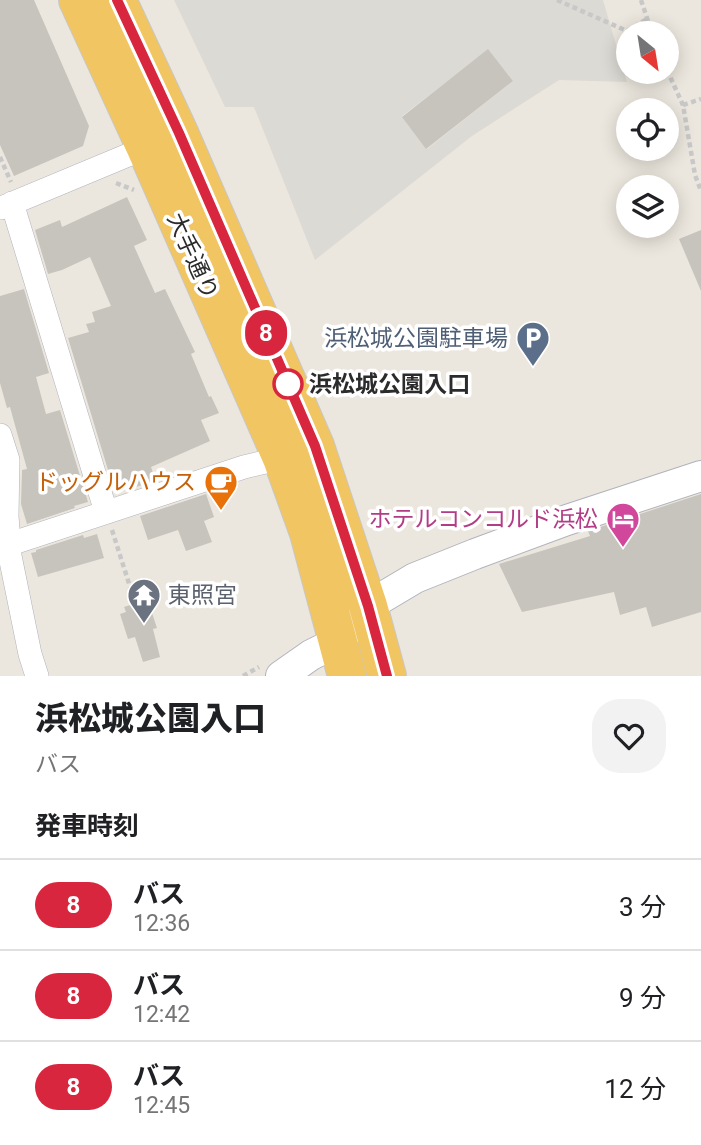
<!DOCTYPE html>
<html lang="ja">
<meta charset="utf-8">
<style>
body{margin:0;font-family:Roboto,"Noto Sans JP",sans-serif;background:#f2f2f2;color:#202124;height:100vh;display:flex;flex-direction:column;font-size:26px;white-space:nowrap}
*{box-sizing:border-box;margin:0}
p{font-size:23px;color:#757577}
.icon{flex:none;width:38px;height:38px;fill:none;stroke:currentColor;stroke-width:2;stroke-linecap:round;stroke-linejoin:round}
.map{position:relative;height:676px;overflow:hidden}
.drawer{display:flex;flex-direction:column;background:#fff;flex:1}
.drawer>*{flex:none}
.badge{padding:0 14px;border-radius:23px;font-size:24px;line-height:46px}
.needle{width:46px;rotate:150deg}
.buttons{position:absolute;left:616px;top:21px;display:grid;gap:14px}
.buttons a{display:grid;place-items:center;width:63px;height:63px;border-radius:50%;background:#fff;box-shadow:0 4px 18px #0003;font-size:35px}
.map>.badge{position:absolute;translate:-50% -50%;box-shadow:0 0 0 4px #fff}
h2{padding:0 35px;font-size:26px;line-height:63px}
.round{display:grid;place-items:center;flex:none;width:74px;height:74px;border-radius:28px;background:#f2f2f2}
.headline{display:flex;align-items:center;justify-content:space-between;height:119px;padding:0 35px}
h1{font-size:33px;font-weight:800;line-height:52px}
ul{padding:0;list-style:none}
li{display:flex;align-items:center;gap:21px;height:91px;padding:0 35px;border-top:2px solid #e0e0e0}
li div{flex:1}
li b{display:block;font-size:26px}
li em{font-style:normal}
li .badge{min-width:77px;font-weight:700;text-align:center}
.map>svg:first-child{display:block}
.plaza{fill:#dcdad4;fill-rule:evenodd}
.building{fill:#c7c4bd}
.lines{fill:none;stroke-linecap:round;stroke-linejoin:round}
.minor-casing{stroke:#b1b2bd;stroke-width:24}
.tertiary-casing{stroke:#b1b2bd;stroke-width:32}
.trunk-casing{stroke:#c8c8c8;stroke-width:40}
.path{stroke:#c8c8c8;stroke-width:4.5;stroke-dasharray:5 3.5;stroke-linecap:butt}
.minor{stroke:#fff;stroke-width:23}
.tertiary{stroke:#fff;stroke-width:30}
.trunk{stroke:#f0c562;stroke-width:38}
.line-casing{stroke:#fff;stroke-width:16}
.line{stroke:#d7263d;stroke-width:10}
.stop-dot{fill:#fff;stroke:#d7263d;stroke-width:3.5}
.labels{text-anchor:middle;stroke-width:7;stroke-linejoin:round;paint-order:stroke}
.street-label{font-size:23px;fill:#2b2b2b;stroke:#fff}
.service-label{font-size:23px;fill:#4e5e75;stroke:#fff;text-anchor:end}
.stop-label{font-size:23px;font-weight:bold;fill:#2b2b2b;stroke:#fff;text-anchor:start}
.food-label{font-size:23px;fill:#c56008;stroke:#fff;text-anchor:end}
.hotel-label{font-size:23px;fill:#b23c85;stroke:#fff;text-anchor:end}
.worship-label{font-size:23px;fill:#5b616d;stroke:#fff;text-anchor:start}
</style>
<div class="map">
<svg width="701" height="676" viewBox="0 0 701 676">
<rect width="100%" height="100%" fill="#ece7de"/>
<!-- plaza -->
<path class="plaza" d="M 174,0 L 603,0 L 627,82 L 559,80 L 472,136 L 315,260 L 254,107 L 225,107 ZM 488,50 L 513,81 L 427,149 L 402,116 Z"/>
<!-- building -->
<path class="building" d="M 0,0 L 34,0 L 89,126 L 83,146 L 14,176 L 0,145 Z
M 488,49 L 513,81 L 426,149 L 402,117 Z
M 127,197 L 147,240 L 134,246 L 155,293 L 165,289 L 195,352 L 191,354 L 209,397 L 211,396 L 219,413 L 201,420 L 210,441 L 151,467 L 156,481 L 115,493 L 68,338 L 89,332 L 86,324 L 95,322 L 92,312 L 111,306 L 90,257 L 62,270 L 48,274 L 35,230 L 60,220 L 62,227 Z
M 701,230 L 701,291 L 679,239 Z
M 24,289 L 49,373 L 36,377 L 46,414 L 60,410 L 88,502 L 74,506 L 75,508 L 27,524 L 21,504 L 22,470 L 27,469 L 10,407 L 7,408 L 0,383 L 0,296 Z
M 206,494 L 214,517 L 204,521 L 212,542 L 186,551 L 178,530 L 148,540 L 140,516 Z
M 701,494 L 701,612 L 652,627 L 646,607 L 620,615 L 614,592 L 522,612 L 499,564 L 590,536 L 588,531 Z
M 97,534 L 104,558 L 38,577 L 31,553 L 36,552 L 36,550 L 83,535 L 84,538 Z
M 143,601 L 146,608 L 150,607 L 157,628 L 153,629 L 160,657 L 143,662 L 135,637 L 128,639 L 120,614 L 126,612 L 124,607 Z"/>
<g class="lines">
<defs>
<path id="minor" d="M 12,203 L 106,512
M 1,208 L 157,143
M 0,435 L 8,460 L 7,516 L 10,556 L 30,654 L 37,676
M 0,546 L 10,544 L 244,467 L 282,458"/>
<path id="tertiary" d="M 281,676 L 311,655 L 339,641 L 368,606 L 415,578 L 475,554 L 567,520 L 701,476"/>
<path id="trunk" d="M 78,0 L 146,148 L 282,458 L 309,533 L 347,676
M 117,0 L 179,133 L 315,446 L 368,606 L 387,676"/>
</defs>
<!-- minor casing -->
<use href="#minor" class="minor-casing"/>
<!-- tertiary casing -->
<use href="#tertiary" class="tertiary-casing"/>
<!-- trunk casing -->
<use href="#trunk" class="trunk-casing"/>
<!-- path -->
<path class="path" d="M 557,0 L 627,31 L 647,19
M 641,0 L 652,33
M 667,70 L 683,105 L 695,175 L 701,191
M 683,105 L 701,99
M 0,157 L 11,182
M 116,183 L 134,190
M 112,530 L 132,593
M 243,676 L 259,667"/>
<!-- minor -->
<use href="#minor" class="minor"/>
<!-- tertiary -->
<use href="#tertiary" class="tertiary"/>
<!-- trunk -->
<use href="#trunk" class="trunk"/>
</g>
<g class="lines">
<defs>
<path id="line" d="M 117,0 L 179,133 L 315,446 L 368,606 L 387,676"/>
</defs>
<!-- line casing -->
<use href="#line" class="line-casing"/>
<!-- line -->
<use href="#line" class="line"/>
</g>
<!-- icons -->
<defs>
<symbol id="parking-pin" viewBox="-11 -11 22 30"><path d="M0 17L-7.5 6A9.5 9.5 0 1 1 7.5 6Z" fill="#5c6f8a" stroke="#fff"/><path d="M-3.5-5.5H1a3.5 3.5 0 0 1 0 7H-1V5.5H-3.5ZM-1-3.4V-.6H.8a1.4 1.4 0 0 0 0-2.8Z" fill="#fff"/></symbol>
<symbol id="cafe-pin" viewBox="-11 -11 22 30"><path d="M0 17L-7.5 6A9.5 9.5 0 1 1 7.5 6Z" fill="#e8710a" stroke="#fff"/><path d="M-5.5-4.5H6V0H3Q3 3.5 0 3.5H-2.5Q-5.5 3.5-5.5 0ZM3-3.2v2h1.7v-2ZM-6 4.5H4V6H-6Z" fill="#fff"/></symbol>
<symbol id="hotel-pin" viewBox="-11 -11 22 30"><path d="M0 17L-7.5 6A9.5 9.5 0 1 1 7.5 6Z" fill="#d1479c" stroke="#fff"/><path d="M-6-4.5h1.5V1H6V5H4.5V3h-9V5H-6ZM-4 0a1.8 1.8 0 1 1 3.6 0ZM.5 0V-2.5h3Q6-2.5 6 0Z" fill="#fff"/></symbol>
<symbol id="temple-pin" viewBox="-11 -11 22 30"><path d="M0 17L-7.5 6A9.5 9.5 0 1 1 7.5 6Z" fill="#6b7280" stroke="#fff"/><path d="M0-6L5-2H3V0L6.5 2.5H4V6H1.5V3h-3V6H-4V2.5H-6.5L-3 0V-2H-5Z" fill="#fff"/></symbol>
</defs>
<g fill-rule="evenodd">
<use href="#parking-pin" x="514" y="319" width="38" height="52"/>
<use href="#cafe-pin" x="202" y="463" width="38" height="52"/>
<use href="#hotel-pin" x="604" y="500" width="38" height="52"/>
<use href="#temple-pin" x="125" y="576" width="38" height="52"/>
</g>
<!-- markers -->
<circle class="stop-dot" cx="288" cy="384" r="14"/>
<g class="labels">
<!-- street labels -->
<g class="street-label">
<text transform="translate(193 256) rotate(66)" y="8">大手通り</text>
</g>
<!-- service labels -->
<g class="service-label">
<text x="508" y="346">浜松城公園駐車場</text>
</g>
<!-- stop labels -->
<g class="stop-label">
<text x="309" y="392">浜松城公園入口</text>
</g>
<!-- food labels -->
<g class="food-label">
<text x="196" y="490">ドッグルハウス</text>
</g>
<!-- hotel labels -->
<g class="hotel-label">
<text x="598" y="527">ホテルコンコルド浜松</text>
</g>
<!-- worship labels -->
<g class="worship-label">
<text x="168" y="603">東照宮</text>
</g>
</g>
</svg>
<div class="buttons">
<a><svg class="needle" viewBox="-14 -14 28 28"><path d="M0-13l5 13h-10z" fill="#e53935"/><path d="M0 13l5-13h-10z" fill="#757577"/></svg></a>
<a><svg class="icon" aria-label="locate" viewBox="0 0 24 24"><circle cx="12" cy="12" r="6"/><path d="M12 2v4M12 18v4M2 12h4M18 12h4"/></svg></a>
<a><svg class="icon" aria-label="layers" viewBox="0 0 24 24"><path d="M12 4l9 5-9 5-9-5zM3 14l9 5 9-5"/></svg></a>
</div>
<b class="badge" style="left:266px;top:333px;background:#d7263d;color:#fff">8</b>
</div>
<section class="drawer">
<div class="headline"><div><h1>浜松城公園入口</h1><p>バス</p></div><a class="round"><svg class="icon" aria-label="heart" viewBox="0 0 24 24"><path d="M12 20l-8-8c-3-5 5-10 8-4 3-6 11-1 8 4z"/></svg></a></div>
<h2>発車時刻</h2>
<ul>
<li><span class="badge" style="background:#d7263d;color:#fff">8</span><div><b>バス</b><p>12:36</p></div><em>3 分</em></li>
<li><span class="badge" style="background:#d7263d;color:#fff">8</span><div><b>バス</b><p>12:42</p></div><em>9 分</em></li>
<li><span class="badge" style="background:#d7263d;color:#fff">8</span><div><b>バス</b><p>12:45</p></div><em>12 分</em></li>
</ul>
</section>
